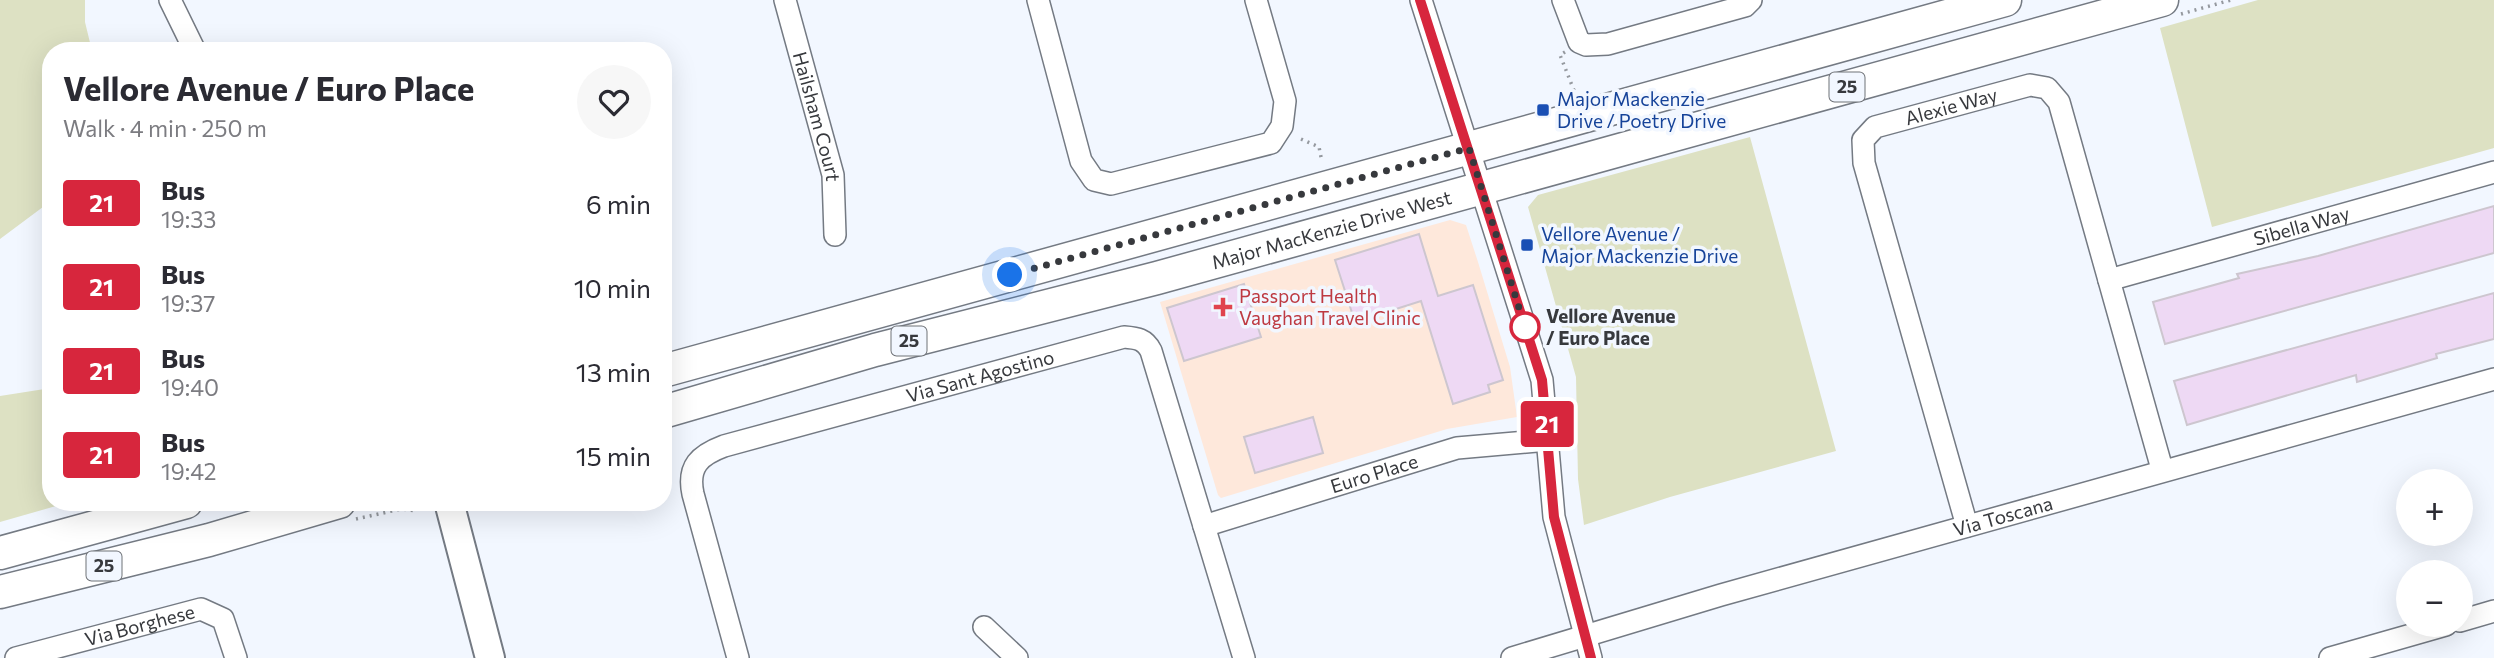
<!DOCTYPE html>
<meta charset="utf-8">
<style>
body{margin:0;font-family:Commissioner,sans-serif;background:#f7f7f7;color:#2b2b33;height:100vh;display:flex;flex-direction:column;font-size:26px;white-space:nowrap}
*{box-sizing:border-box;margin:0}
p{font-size:23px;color:#7c7c81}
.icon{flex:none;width:38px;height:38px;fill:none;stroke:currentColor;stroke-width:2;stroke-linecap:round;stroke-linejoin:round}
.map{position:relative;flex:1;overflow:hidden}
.panel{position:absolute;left:42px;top:42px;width:630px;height:469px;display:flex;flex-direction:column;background:#fff;border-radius:28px;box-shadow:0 7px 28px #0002}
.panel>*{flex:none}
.badge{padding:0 14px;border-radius:5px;font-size:24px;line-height:46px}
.fabs{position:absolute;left:2396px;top:469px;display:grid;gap:14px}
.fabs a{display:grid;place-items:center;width:77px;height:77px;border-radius:50%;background:#fff;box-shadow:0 7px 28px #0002;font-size:35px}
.you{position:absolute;width:35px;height:35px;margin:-18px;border:5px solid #fff;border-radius:50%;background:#1a73e8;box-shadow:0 0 0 10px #1a73e833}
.map>.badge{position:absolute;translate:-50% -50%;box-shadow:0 0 0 4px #fff}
.round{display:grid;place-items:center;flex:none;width:74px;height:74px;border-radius:37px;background:#f7f7f7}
.overview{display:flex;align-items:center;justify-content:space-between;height:119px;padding:0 21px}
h1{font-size:33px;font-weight:700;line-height:52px}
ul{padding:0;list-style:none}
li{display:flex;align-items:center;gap:21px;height:84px;padding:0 21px}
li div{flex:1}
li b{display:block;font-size:26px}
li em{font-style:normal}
li .badge{min-width:77px;font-weight:700;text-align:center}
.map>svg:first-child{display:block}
.commercial{fill:#fee8db}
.green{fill:#dde1c3}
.building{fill:#eed9f4;stroke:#cdc6cf;stroke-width:2}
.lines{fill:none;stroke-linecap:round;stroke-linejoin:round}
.street-casing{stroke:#747a83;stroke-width:24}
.secondary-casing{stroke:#747a83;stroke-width:32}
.primary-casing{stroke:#747a83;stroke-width:35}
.path{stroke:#95999f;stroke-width:3.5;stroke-dasharray:2 5;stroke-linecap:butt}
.street{stroke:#fff;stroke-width:21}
.secondary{stroke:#fff;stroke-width:28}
.primary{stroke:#fff;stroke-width:32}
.line-casing{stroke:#fff;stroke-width:16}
.line{stroke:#d7263d;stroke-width:10}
.walk{stroke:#37393d;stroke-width:7;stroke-dasharray:0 12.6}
.transit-dot{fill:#1a4fb4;stroke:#f2f7ff;stroke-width:2.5}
.health-dot{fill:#e0444e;stroke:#f2f7ff;stroke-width:2.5}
.stop-dot{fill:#fff;stroke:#d7263d;stroke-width:3.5}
.labels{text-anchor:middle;stroke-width:7;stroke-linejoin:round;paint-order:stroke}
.shield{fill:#f2f7ff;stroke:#6f7277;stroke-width:2}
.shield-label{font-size:18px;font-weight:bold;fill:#37393d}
.transit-label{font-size:19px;fill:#164399;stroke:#f2f7ff;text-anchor:start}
.street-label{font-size:19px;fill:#37393d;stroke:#f2f7ff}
.health-label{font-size:19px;fill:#be3a42;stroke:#f2f7ff;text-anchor:start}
.stop-label{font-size:19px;font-weight:bold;fill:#37393d;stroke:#f2f7ff;text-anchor:start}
</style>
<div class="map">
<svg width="2494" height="658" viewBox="0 0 2494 658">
<rect width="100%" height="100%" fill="#f2f7ff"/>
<!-- commercial -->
<path class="commercial" d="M 1450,220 L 1466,225 L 1478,262 L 1510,367 L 1517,417 L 1447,429 L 1221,498 L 1218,495 L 1160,302 Z"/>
<!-- green -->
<path class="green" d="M 0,0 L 85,0 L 85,22 L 92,51 L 51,51 L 51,201 L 0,239 Z
M 2258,0 L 2494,0 L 2494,148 L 2212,227 L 2160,28 Z
M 1750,137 L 1836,451 L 1670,497 L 1584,525 L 1578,479 L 1576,377 L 1528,207 L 1538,195 Z
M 51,388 L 51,502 L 70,502 L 0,522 L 0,396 Z"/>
<!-- building -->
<path class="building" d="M 2494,206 L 2494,253 L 2165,344 L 2153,302 L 2239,278 L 2237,274 L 2318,256 Z
M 1419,234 L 1438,296 L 1473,285 L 1503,380 L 1488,385 L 1490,392 L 1453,404 L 1421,301 L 1355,322 L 1335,260 Z
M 1244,284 L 1261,337 L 1184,361 L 1167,308 Z
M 2494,293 L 2494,339 L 2436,354 L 2437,358 L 2357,382 L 2356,375 L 2187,425 L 2174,381 Z
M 1313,417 L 1323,453 L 1255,473 L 1244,437 Z"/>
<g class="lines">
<defs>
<g id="street">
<path d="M 170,0 L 195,51"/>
<path id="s1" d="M 785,0 L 833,175 L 835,235"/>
<path d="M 1038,0 L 1081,161 L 1094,180 L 1111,184 L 1271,143 L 1282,126 L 1285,101 L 1256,0"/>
<path d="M 1421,0 L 1542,380 L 1554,517 L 1591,658"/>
<path d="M 1563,0 L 1579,42 L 1586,45 L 1608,44 L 1745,6 L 1751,0"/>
<path id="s2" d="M 2109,280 L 2494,172"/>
<path id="s3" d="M 1204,526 L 1457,448 L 1548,440"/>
<path id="s4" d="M 1967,526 L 1864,163 L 1863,140 L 1875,127 L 2030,85 L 2047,88 L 2059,102 L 2162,469"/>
<path d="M 2460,621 L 2494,611"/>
<path d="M 984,627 L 1017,658"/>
<path id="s5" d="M 16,658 L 201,609 L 223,619 L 236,658"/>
<path id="s6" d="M 738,658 L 693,494 C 687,466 700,455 724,446 L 1124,337 C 1137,338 1145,339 1151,351 L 1244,658"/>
<path id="s7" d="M 1512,658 L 1721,595 L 2494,379"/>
<path d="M 2330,658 L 2446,625"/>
</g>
<path id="secondary" d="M 449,502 L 490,658"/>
<g id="primary">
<path d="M 663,371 L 2005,0"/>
<path id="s8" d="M 663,412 L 875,350 L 1157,278 L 2162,0"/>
<path d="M 0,553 L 186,502"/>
<path d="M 0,592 L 209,540 L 339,502"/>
</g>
</defs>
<!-- street casing -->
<use href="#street" class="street-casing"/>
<!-- secondary casing -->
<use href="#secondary" class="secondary-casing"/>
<!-- primary casing -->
<use href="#primary" class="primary-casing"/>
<!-- path -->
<path class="path" d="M 2181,14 L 2231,0
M 1565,52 L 1560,55 L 1575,93
M 1301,139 L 1319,147 L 1322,162
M 356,519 L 401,509 L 417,511"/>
<!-- street -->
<use href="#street" class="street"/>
<!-- secondary -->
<use href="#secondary" class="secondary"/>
<!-- primary -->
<use href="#primary" class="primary"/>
</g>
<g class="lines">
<defs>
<path id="line" d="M 1420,0 L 1542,380 L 1554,517 L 1591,658"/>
</defs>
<!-- line casing -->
<use href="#line" class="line-casing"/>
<!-- line -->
<use href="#line" class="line"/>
<!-- walk -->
<path class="walk" d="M 1010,275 L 1469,148 L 1525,327"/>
</g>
<!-- markers -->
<g class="transit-dot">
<rect x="1536" y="103" width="14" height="14" rx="3.5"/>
<rect x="1520" y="238" width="14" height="14" rx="3.5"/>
</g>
<path class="health-dot" d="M1219.5 296.5h7v7h7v7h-7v7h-7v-7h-7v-7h7z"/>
<circle class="stop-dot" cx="1525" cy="327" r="14"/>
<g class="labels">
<!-- shield labels -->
<g class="shield">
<rect x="1829.5" y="72.5" width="35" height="29" rx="5"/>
<rect x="891.5" y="326.5" width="35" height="29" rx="5"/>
<rect x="86.5" y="551.5" width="35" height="29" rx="5"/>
</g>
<g class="shield-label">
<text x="1847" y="93">25</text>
<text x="909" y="347">25</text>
<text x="104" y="572">25</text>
</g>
<!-- transit labels -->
<g class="transit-label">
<text x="1557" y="106">Major Mackenzie<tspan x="1557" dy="22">Drive / Poetry Drive</tspan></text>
<text x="1541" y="241">Vellore Avenue /<tspan x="1541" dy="22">Major Mackenzie Drive</tspan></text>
</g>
<!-- street labels -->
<g class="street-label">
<text dy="7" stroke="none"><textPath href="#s4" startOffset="497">Alexie Way</textPath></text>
<text dy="7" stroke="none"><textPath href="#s1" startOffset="121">Hailsham Court</textPath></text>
<text dy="7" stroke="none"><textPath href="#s2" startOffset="200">Sibella Way</textPath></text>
<text dy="7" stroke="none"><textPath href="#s8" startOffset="693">Major MacKenzie Drive West</textPath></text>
<text dy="7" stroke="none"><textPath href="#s6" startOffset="500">Via Sant Agostino</textPath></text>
<text dy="7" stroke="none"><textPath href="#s3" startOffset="178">Euro Place</textPath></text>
<text dy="7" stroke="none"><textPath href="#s7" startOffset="511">Via Toscana</textPath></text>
<text dy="7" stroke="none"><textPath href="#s5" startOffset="128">Via Borghese</textPath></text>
</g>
<!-- health labels -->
<g class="health-label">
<text x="1239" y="303">Passport Health<tspan x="1239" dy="22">Vaughan Travel Clinic</tspan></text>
</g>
<!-- stop labels -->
<g class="stop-label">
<text x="1546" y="323">Vellore Avenue<tspan x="1546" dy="22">/ Euro Place</tspan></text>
</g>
</g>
</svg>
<div class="fabs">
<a>+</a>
<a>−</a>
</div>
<div class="you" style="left:1010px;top:275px"></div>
<b class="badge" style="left:1547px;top:424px;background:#d7263d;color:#fff">21</b>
<section class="panel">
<div class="overview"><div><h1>Vellore Avenue / Euro Place</h1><p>Walk · 4 min · 250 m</p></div><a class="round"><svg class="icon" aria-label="heart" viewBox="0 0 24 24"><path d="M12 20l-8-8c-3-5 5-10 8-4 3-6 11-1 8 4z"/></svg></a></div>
<ul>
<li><span class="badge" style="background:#d7263d;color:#fff">21</span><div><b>Bus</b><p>19:33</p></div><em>6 min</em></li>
<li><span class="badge" style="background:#d7263d;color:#fff">21</span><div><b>Bus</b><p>19:37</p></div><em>10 min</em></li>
<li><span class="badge" style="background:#d7263d;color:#fff">21</span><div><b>Bus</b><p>19:40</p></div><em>13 min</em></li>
<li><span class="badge" style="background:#d7263d;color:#fff">21</span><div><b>Bus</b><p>19:42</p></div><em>15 min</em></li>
</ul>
</section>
</div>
